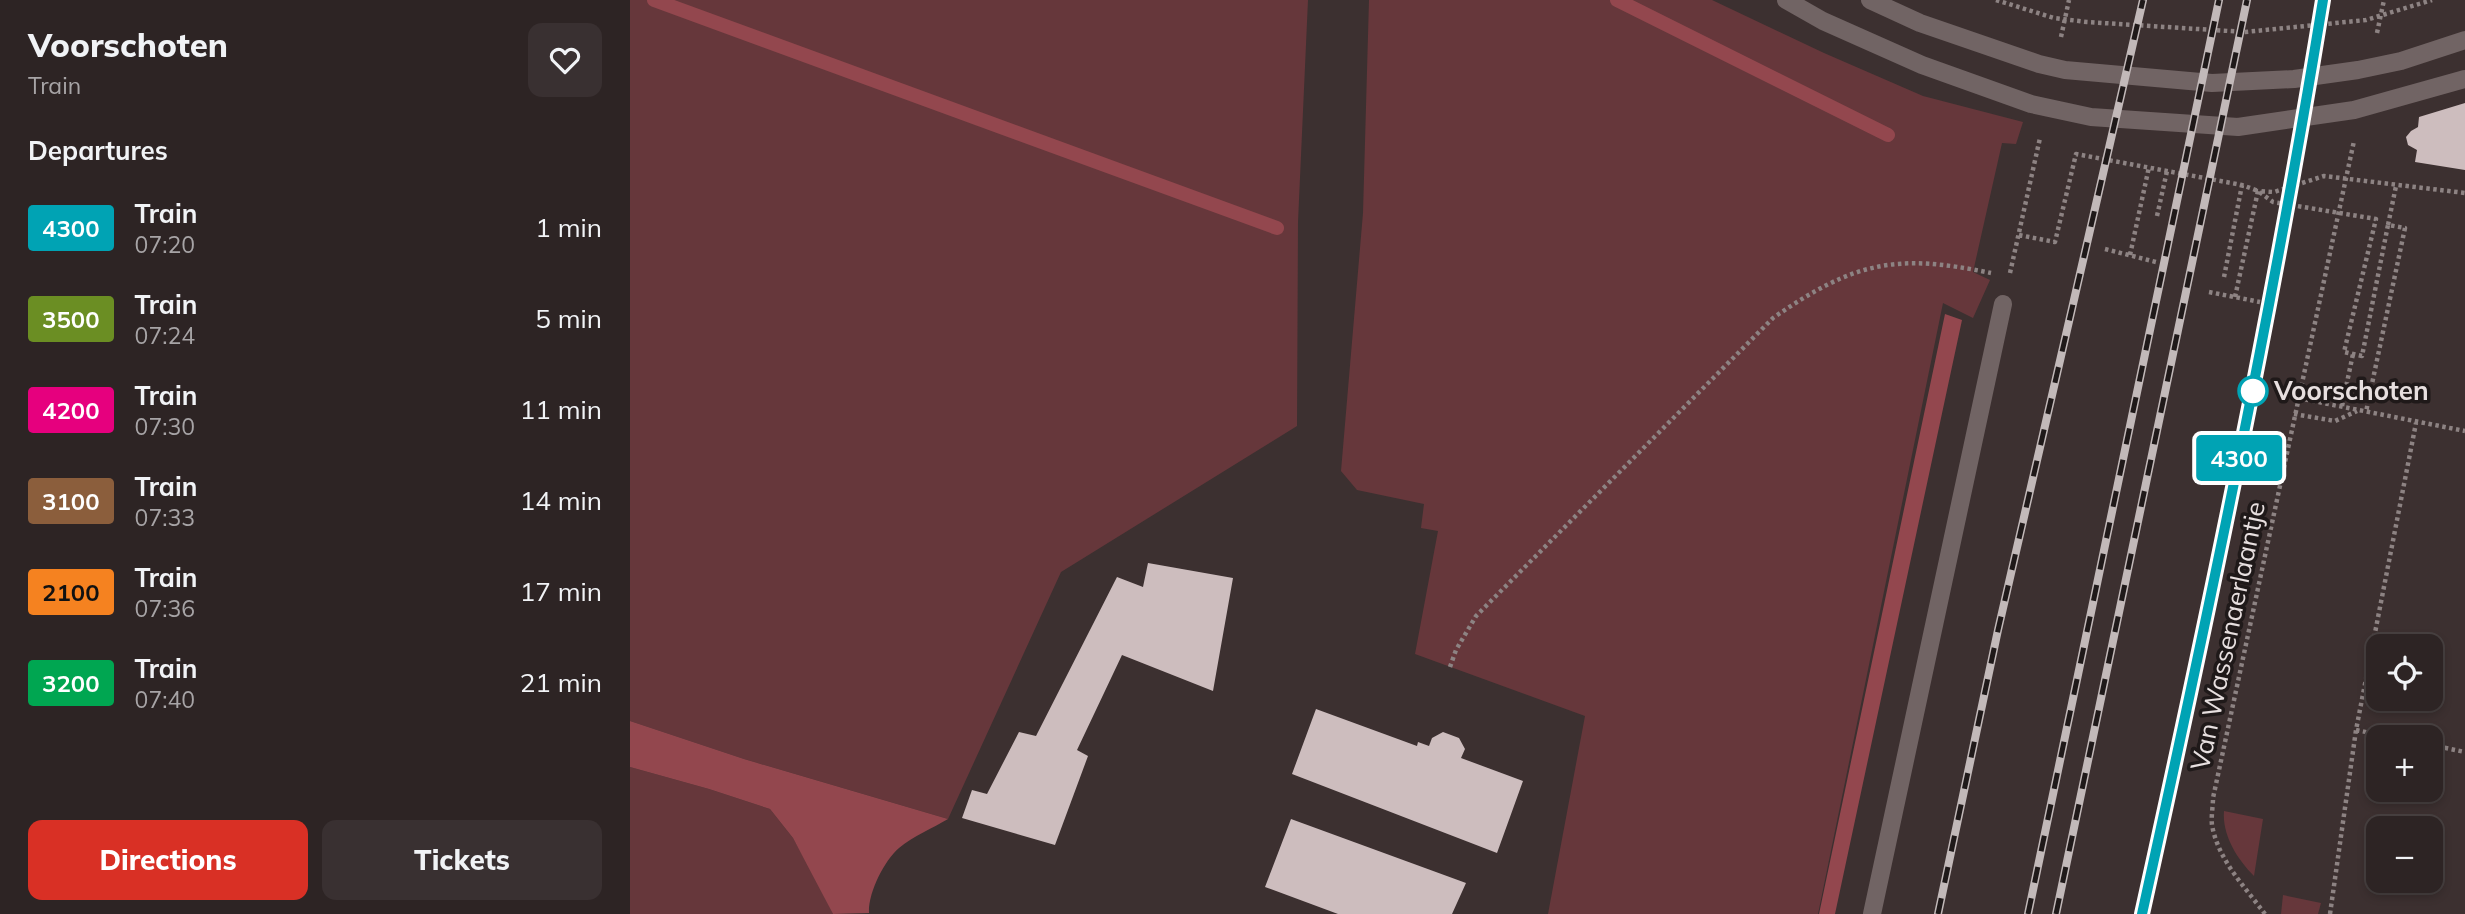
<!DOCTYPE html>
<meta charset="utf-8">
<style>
body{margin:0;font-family:Mulish,sans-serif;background:#393031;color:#f1f3f6;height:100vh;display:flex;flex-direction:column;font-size:26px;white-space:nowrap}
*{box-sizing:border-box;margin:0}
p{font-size:23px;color:#a7a4a6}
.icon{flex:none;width:38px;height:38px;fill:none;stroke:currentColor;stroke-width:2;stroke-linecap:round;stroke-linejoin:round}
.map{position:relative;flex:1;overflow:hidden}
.panel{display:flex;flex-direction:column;background:#2d2424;width:630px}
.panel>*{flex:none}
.badge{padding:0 14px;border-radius:5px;font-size:24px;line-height:46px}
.tools{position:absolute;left:1736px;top:634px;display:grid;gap:14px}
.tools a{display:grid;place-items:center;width:77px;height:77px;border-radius:14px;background:#2d2424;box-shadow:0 4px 10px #0003,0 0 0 2px #484141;font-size:35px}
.map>.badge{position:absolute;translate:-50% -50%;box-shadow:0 0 0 4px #fff}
h2{padding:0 28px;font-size:26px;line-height:63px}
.round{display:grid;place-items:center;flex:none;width:74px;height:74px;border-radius:14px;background:#393031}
.summary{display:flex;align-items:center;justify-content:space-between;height:119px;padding:0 28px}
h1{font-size:33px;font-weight:800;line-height:52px}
.button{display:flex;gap:14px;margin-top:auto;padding:14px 28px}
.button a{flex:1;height:80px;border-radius:14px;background:#d93025;color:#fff;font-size:28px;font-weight:800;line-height:80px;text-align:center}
.button a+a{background:#393031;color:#f1f3f6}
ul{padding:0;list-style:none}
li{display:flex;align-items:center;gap:21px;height:91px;padding:0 28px}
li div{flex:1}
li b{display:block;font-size:26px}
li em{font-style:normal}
li .badge{min-width:77px;font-weight:700;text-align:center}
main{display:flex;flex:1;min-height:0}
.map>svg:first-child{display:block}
.green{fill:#66373b}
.water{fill:#93474e}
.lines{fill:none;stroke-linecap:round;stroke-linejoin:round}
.stream{stroke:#93474e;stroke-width:14}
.building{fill:#cdbdbe}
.path{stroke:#8d8383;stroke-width:4.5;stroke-dasharray:3.5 3.5;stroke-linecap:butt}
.service{stroke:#716464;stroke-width:18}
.secondary{stroke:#716464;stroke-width:18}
.rail-casing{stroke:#c2b9b9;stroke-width:8}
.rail{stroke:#1f1919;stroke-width:5;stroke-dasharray:16;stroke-linecap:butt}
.line-casing{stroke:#fff;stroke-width:16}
.line{stroke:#00a3b4;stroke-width:10}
.stop-dot{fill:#fff;stroke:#00a3b4;stroke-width:3.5}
.labels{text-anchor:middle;stroke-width:7;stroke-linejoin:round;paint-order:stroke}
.stop-label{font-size:26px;font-weight:bold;fill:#e7dfdf;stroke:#1f1919;text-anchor:start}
.street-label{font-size:26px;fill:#e7dfdf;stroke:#1f1919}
</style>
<main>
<section class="panel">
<div class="summary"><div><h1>Voorschoten</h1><p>Train</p></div><a class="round"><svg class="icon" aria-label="heart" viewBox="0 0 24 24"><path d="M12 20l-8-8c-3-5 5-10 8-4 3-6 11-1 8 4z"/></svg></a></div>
<h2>Departures</h2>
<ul>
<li><span class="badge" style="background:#00a3b4;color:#fff">4300</span><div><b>Train</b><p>07:20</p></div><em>1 min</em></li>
<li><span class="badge" style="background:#6b8e23;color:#fff">3500</span><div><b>Train</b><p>07:24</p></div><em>5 min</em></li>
<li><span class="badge" style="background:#e6007e;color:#fff">4200</span><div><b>Train</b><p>07:30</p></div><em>11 min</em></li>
<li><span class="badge" style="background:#8b5e3c;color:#fff">3100</span><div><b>Train</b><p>07:33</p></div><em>14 min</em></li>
<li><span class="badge" style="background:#f58220;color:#111">2100</span><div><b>Train</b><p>07:36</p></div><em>17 min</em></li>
<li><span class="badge" style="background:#00a651;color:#fff">3200</span><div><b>Train</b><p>07:40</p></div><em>21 min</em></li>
</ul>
<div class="button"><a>Directions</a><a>Tickets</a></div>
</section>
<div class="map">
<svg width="1835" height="914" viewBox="0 0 1835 914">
<rect width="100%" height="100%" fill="#3c3030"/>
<!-- green -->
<path class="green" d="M 0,0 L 678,0 L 668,222 L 667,426 L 431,572 L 318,819 L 114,759 L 0,721 Z
M 739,0 L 1082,0 L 1194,53 L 1293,96 L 1393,122 L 1386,144 L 1372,143 L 1343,272 L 1360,280 L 1343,318 L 1313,303 L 1188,914 L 918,914 L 955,716 L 785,654 L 808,531 L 791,528 L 794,504 L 727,490 L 711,471 L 733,213 Z
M 0,767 L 79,789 L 140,809 L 163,838 L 186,879 L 203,914 L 0,914 Z
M 1594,811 L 1633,819 L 1624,876 C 1607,859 1592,835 1594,811 Z
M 1653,895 L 1691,903 L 1688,914 L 1651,914 Z"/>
<!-- water -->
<path class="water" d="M 1315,314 L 1332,320 L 1317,390 L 1205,914 L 1189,914 Z
M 0,721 L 114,759 L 318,819 C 303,828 283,836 269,848 C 254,861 238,893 239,913 L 203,914 L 163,838 L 140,809 L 79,789 L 0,767 Z"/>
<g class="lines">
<!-- stream -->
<path class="stream" d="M 24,0 L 647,228
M 987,0 L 1258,135"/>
</g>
<!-- building -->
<path class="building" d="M 1835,103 L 1835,170 L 1785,162 L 1787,150 L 1778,145 L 1776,137 L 1781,131 L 1788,127 L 1789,117 Z
M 518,563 L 603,578 L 583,691 L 492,655 L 447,750 L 458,756 L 425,845 L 332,818 L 342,790 L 357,794 L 389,732 L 406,736 L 487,577 L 513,587 Z
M 686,709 L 787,746 L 788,742 L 799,746 L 802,738 L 813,732 L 829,738 L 835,749 L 831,758 L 893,781 L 867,853 L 662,774 Z
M 661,819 L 836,883 L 822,914 L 708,914 L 635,887 Z"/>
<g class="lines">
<!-- path -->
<path class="path" d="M 1366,0 L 1424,18 L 1457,22 L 1615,32 L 1736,20 L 1802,0
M 1747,33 L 1754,0
M 1431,37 L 1439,0
M 1527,216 L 1537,171
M 1758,225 L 1766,186
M 1389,235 L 1425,242 L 1446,154 L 1612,185 L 1628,191 L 1643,202 L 1746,219 L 1714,352 L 1732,356 L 1758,225 L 1775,228 L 1736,412
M 1475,249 L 1526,262
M 1500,255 L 1519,167
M 1380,273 L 1410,138
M 1594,277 L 1612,185
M 1579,292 L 1630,302
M 1605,297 L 1628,191 L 1644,192 L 1694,176 L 1835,193
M 1668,398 L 1835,431
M 1712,406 L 1723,354
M 1664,414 L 1705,421 L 1727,411
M 820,667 L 826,650 L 846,616 L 1143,318 C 1224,262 1265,253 1361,273
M 1726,730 L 1760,737
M 1801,745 L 1835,752
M 1635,914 C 1615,887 1588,860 1582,825 C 1581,817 1583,806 1583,798 L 1724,141
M 1700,914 L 1726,730 L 1786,423"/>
<!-- service -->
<path class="service" d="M 1242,914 L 1373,304"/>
<!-- secondary -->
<path class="secondary" d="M 1156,0 L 1193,21 L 1292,65 L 1401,104 L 1461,117 L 1608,127 L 1724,110 L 1835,79
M 1240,0 L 1290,23 L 1409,64 L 1435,70 L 1582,83 L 1664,79 L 1728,70 L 1771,61 L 1835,40"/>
<defs>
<path id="rail" d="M 1308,914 L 1368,630 L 1513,0
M 1398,914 L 1589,0
M 1426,914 L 1617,0
M 1512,914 C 1579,611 1644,307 1693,0"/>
</defs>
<!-- rail casing -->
<use href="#rail" class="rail-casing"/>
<!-- rail -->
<use href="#rail" class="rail"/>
</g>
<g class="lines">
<defs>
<path id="line" d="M 1512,914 C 1579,611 1643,307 1693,0"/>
</defs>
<!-- line casing -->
<use href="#line" class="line-casing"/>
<!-- line -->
<use href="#line" class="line"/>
</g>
<!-- markers -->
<circle class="stop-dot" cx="1623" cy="391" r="14"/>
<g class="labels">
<!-- stop labels -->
<g class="stop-label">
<text x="1644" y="400">Voorschoten</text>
</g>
<!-- street labels -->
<g class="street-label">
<text transform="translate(1598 636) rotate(-78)" y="9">Van Wassenaerlaantje</text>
</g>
</g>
</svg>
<div class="tools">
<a><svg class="icon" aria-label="locate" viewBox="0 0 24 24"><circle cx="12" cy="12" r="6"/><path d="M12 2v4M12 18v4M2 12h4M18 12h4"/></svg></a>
<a>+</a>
<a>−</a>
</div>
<b class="badge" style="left:1609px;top:458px;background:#00a3b4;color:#fff">4300</b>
</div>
</main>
